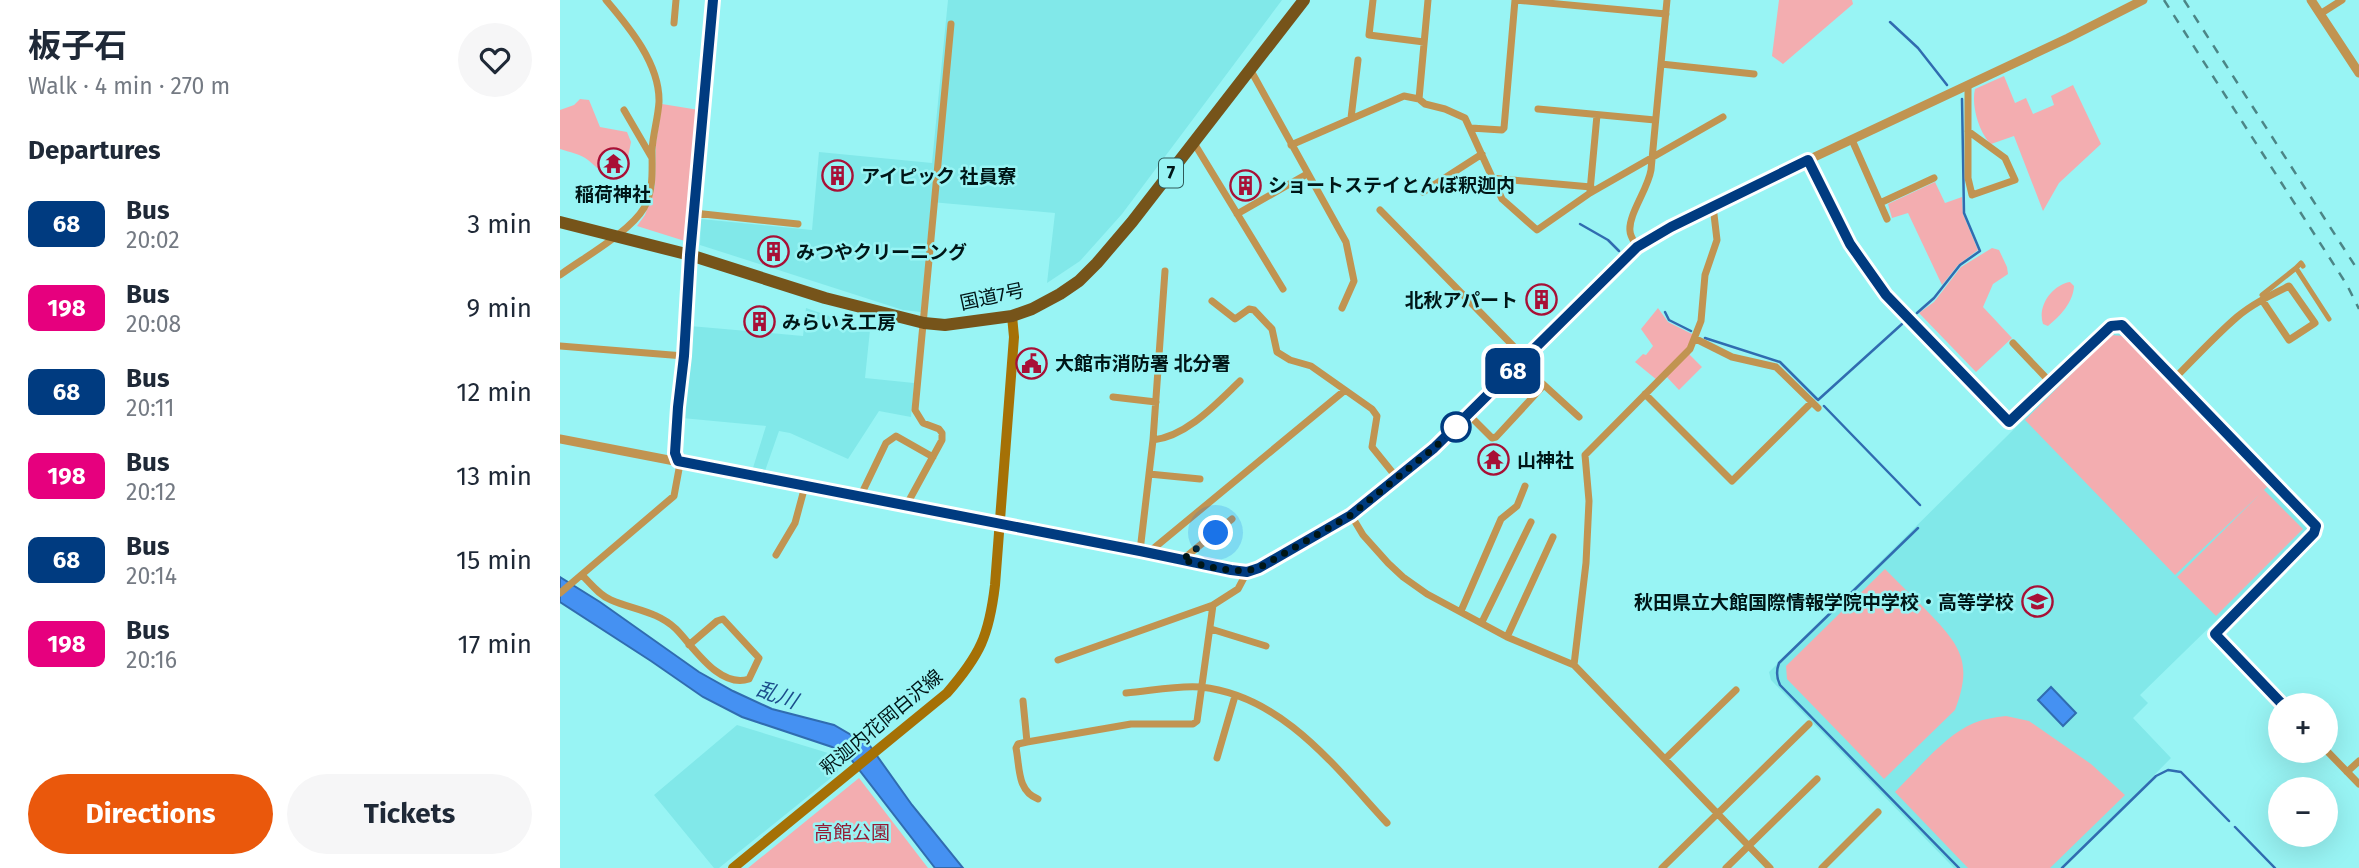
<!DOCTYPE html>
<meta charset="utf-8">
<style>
body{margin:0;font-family:"Fira Sans","Noto Sans JP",sans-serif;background:#f6f6f7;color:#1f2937;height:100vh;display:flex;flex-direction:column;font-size:26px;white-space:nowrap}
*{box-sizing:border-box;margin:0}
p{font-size:23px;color:#747a83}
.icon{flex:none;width:38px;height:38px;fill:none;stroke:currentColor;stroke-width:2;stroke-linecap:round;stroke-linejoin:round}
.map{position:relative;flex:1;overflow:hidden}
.drawer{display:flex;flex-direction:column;background:#fff;width:560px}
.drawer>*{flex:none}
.badge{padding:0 14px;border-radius:10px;font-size:24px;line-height:46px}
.controls{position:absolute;left:1708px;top:693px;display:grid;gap:14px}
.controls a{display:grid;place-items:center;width:70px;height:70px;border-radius:50%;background:#fff;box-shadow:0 7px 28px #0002;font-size:35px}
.you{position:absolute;width:35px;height:35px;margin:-18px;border:5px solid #fff;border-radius:50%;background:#1a73e8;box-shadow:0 0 0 10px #1a73e833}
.map>.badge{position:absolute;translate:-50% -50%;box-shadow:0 0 0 4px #fff}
h2{padding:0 28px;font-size:26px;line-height:63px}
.round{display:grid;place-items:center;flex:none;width:74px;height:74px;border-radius:37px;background:#f6f6f7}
.headline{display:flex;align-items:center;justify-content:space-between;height:119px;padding:0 28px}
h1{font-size:33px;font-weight:700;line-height:52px}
.primary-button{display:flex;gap:14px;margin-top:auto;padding:14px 28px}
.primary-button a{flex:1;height:80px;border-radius:42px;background:#ea580c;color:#fff;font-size:28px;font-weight:700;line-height:80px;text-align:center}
.primary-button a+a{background:#f6f6f7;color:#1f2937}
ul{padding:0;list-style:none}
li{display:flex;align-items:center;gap:21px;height:84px;padding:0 28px}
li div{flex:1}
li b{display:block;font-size:26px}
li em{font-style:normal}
li .badge{min-width:77px;font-weight:700;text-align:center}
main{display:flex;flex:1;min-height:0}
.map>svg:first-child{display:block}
.built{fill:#81e8e9}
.green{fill:#f3adb0}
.water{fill:#4591f2;stroke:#306cb0;stroke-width:2}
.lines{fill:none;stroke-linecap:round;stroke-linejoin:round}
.stream{stroke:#306cb0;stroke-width:2.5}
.pedestrian{stroke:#c19451;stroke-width:5}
.minor{stroke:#c19451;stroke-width:7}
.tertiary{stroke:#c19451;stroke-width:9}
.secondary{stroke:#a57106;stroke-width:10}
.trunk{stroke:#76541a;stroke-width:12}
.rail{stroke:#4c8586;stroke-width:2.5;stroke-dasharray:9 9;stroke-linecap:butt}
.line-casing{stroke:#fff;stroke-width:16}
.line{stroke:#003b80;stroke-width:10}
.walk{stroke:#001617;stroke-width:7;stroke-dasharray:0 12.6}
.stop-dot{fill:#fff;stroke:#003b80;stroke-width:3.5}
.labels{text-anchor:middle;stroke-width:5;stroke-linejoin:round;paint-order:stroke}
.shield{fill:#98f4f4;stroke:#2e5959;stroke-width:2}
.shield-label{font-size:18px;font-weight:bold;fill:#001617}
.poi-label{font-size:19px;font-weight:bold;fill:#001617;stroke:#98f4f4;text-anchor:start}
.street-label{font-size:19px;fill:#001617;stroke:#98f4f4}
.park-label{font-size:19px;fill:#941b34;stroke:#98f4f4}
.water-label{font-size:21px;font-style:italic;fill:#1b4d8b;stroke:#98f4f4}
</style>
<main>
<section class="drawer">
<div class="headline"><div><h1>板子石</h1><p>Walk · 4 min · 270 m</p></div><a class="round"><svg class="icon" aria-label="heart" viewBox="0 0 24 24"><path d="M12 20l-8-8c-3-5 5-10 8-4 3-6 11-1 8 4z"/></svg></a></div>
<h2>Departures</h2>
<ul>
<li><span class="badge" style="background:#003b80;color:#fff">68</span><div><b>Bus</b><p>20:02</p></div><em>3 min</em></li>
<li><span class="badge" style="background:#e6007e;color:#fff">198</span><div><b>Bus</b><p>20:08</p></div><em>9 min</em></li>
<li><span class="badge" style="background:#003b80;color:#fff">68</span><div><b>Bus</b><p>20:11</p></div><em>12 min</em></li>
<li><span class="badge" style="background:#e6007e;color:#fff">198</span><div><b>Bus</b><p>20:12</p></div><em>13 min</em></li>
<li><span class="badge" style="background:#003b80;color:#fff">68</span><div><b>Bus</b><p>20:14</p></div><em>15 min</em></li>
<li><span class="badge" style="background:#e6007e;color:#fff">198</span><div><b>Bus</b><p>20:16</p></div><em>17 min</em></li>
</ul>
<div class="primary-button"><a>Directions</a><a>Tickets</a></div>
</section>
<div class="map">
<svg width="1799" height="868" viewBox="0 0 1799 868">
<rect width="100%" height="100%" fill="#98f4f4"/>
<!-- built -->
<path class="built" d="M 388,0 L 722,0 L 562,214 L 520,261 L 487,283 L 495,213 L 371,202 L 361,312 L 343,310 L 140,245 L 141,219 L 252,230 L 259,152 L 372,163 Z
M 246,308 L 310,330 L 305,378 L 354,383 L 351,417 L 319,411 L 288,459 L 230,433 L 219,431 L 205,471 L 192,471 L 206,426 L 122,418 L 130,326 L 243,336 Z
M 1563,332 L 1748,526 L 1747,532 L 1580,695 L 1588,703 L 1573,718 L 1611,758 L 1503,868 L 1394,868 L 1211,680 L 1209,672 L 1551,333 Z
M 177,725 L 268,753 L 277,759 L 280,766 L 277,773 L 159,868 L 154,868 L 94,795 Z"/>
<!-- green -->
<path class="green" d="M 1219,0 L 1292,0 L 1293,4 L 1223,64 L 1212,56 Z
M 1444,76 L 1455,103 L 1466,98 L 1473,114 L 1494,105 L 1491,96 L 1513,85 L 1541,144 L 1499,183 L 1483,211 L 1454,136 L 1431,144 C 1419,133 1411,105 1415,89 Z
M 20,99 L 29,100 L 40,127 L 67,132 L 71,142 L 64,177 C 43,178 42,171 28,160 C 21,154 9,152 0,149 L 0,110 L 14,105 Z
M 102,104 L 139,110 L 128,242 L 77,226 L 85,215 L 95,186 L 96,143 Z
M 1375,182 L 1385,203 L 1402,197 L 1403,214 L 1418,250 L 1398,265 L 1382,285 L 1348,213 L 1332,218 L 1328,204 Z
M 1432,248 L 1439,250 L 1447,267 L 1448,274 L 1433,284 L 1423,307 L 1452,338 L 1416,372 L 1359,313 L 1374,302 L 1401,267 Z
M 1510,282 L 1514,286 C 1513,303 1500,316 1488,326 L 1483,324 C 1477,306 1492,285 1510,282 Z
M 1098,308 L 1108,322 L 1134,335 L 1128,347 L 1097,380 L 1075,362 L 1083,354 L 1086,355 L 1093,346 L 1081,329 Z
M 1551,335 L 1563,336 L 1708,486 L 1704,490 L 1743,529 L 1656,616 L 1617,577 L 1699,495 L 1615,575 L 1465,420 Z
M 1129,354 L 1142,367 L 1119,390 L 1106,376 Z
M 1325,569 C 1339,583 1354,598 1368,612 C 1401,646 1413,663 1395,710 L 1324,779 L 1227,679 L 1226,666 Z
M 1446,716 L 1469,721 L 1531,764 L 1565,795 L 1490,868 L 1408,868 L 1335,792 C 1357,770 1385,735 1414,723 C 1424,719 1435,717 1446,716 Z
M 299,778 L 368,868 L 188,868 Z"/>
<!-- water -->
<path class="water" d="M 0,577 L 40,602 L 139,672 L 173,691 L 212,709 L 274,725 L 310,746 L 352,805 L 403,868 L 375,868 L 290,758 L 272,747 L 182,717 L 143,697 L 91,661 L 0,602 Z
M 1491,687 L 1516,713 L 1503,726 L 1478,700 Z"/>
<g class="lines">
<!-- stream -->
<path class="stream" d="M 1330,22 L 1358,48 L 1387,85
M 1020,224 L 1048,240 L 1059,251
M 1105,312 L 1109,320 L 1131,331
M 1357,313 L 1374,298 L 1400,265 L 1420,251 L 1404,213 L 1402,99
M 1145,338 L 1220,362 L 1257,399
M 1258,400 L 1342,324
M 1264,406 L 1360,505
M 1358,528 L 1219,663 C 1216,671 1216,677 1220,685 L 1399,868
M 1675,827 L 1715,868
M 1502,868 L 1596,776 L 1608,770 L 1621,772 L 1669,821"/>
<!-- pedestrian -->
<path class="pedestrian" d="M 1736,268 L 1741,263 L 1743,266
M 1702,295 L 1736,268 L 1769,319"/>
<!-- minor -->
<path class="minor" d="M 813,0 L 809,35 L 864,42
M 955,0 L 1106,14
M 1760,14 L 1782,0
M 114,23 L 116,0
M 1101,64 L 1194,74
M 690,69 L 786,242 L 794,281 L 782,308
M 1408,85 L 1408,178 L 1412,195 L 1455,180 L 1445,158 L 1408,131
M 859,99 L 868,0
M 978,109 L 1095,120
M 64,110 L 92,158
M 791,118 L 798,60
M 911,128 L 942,130 L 944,128 L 955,0
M 1292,140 L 1327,219
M 634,143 L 723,289
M 731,145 L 844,96 L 859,99 L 865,104 L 885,109 L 905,118 L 942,199 L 977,230 L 1030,193 L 1163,117
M 1248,160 C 1262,188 1274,220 1291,247 C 1334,313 1394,366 1449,422 L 1551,326 L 1562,325 L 1756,526 L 1754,533 L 1655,634 L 1723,705
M 931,178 L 1031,187
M 1030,191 L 1037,115
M 863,192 L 922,154
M 1320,203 L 1374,178
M 820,210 L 965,358
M 134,213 L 238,224
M 677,214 L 747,174
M 1077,247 C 1075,243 1070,236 1070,231 C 1068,215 1088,189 1091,170 L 1107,0
M 0,275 C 23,258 70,232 84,208 C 94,191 92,169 92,150 C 93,134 98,118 99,102 C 100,64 69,27 46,0
M 652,301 L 675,319 L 689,309 L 694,310 L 712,329 L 717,352 L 730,360 L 751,366 L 812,409 L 817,416 L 812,447 L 837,478
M 1136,339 L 1172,357 L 1216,367 L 1258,408
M 1453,343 L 1491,383
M 0,346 L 124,356
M 961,364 L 1019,417
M 1614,379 C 1635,358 1655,336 1677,317 C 1692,304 1711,295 1729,286 L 1755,323 L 1729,340 L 1702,300
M 1085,394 L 1172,481 L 1252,402
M 553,397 L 596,402
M 909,415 L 932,438 L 936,437 L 984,385
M 593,440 C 627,436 656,404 680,381
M 589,474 L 640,479
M 300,497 L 326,443 L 336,436 L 373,457
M 346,506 L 382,440 L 382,433 L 379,429 L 363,423 L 355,410 L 391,24
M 791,515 L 803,535 L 828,563 L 843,577 L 867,594 L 947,637 L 1014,665 L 1210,868
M 580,551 L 593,440 L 605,271
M 588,553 L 784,391
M 216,555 L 235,523 L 245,486
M 622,560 L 672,519
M 22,575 C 31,584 39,595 51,600 C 74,610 97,611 116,629 C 133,646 159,689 189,679 L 199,658 L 163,619 L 157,621 L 129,645
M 0,593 L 114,496 L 119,469 L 115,453 L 124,356 L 153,0
M 901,611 L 941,519 L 957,506 L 965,486
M 922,622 L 971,522
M 651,629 L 706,646
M 947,637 L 993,537
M 498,660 L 653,605
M 1014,665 L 1026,563 L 1029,501 L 1025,455 L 1130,349 L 1141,321 L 1145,275 L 1157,240 L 1153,206
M 566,693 C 590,691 617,685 641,687 C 723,696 775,767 827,823
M 463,701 L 467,742 L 571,724 L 633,724 L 637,721 L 653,605 L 678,589 L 687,572
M 467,742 L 458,744 L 456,748 C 460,768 457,791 478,799
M 1766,750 L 1799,784
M 657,758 L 675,696
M 1105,759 L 1176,690
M 1787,772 L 1799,761
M 1102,868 L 1249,724
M 1166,868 L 1257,779
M 1262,868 L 1318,812"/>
<!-- tertiary -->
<path class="tertiary" d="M 1751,0 L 1799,73
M 0,439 L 580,551 L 671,571 L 687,572 L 699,568 L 791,515 L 874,448 L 1033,290 L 1077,247 L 1088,240 L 1248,160 L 1508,38 L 1583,0"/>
<!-- secondary -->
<path class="secondary" d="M 173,868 L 387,693 C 420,655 429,636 435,585 L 454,337 L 452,316"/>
<!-- trunk -->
<path class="trunk" d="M 0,222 L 130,255 L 265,298 L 364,323 L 385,325 L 452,316 L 472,309 L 500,294 L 519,281 L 537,263 L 572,222 L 744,0"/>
<!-- rail -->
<path class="rail" d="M 1604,0 L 1787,285 L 1799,309
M 1624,0 L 1799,272"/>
</g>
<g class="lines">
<defs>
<path id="line" d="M 153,0 L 130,255 L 124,356 L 118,407 L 115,453 L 118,461 L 580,551 L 671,570 L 687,572 L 699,568 L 791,515 L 874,448 L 1077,247 L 1111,227 L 1248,160 L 1290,244 L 1326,295 L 1449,422 L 1551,326 L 1562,325 L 1756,526 L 1754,533 L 1655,634 L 1723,705"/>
</defs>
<!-- line casing -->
<use href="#line" class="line-casing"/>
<!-- line -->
<use href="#line" class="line"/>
<!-- walk -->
<path class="walk" d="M 656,533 L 622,560 C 648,566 674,575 699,568 L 791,515 L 874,448 L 901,423 L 896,427"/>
</g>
<!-- icons -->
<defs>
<symbol id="temple-ring" viewBox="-11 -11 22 22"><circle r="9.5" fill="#98f4f4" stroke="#a81036" stroke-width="1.5"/><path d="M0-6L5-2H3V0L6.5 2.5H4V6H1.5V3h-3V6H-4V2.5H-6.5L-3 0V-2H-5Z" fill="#a81036"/></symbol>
<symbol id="building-ring" viewBox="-11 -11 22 22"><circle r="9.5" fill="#98f4f4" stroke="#a81036" stroke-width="1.5"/><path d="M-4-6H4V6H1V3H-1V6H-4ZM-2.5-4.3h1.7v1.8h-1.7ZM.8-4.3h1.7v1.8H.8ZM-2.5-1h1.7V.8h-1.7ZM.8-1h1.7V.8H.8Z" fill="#a81036"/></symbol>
<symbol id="civic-ring" viewBox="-11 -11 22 22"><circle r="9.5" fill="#98f4f4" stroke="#a81036" stroke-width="1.5"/><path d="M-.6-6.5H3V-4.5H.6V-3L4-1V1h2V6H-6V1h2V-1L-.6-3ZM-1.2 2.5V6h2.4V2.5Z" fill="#a81036"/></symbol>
<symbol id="school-ring" viewBox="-11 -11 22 22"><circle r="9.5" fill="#98f4f4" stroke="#a81036" stroke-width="1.5"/><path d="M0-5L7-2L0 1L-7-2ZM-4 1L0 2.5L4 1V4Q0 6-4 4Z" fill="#a81036"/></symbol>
</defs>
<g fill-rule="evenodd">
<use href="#temple-ring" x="36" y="146" width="35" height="35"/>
<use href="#building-ring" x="260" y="158" width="35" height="35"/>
<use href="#building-ring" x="668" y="168" width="35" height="35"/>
<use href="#building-ring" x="196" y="234" width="35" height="35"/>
<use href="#building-ring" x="964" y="282" width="35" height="35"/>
<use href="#building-ring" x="182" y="304" width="35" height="35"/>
<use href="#civic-ring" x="454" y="346" width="35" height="35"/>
<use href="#temple-ring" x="916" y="442" width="35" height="35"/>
<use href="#school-ring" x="1460" y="584" width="35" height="35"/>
</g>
<!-- markers -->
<circle class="stop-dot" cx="896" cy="427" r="14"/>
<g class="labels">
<!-- shield labels -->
<rect class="shield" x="599" y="158.5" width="24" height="29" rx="5"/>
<g class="shield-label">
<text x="611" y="179">7</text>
</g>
<!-- poi labels -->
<g class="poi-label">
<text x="301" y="183">アイピック 社員寮</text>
<text x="708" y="192">ショートステイとんぼ釈迦内</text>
<text x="53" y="201" text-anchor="middle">稲荷神社</text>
<text x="236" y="259">みつやクリーニング</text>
<text x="958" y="307" text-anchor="end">北秋アパート</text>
<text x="222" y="329">みらいえ工房</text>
<text x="495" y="370">大館市消防署 北分署</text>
<text x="957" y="467">山神社</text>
<text x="1454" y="609" text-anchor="end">秋田県立大館国際情報学院中学校・高等学校</text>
</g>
<!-- street labels -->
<g class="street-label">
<text transform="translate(432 296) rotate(-12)" y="7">国道7号</text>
<text transform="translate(321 722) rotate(-40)" y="7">釈迦内花岡白沢線</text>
</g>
<!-- park labels -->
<g class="park-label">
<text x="292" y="839">高館公園</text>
</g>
<!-- water labels -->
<g class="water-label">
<text transform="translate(217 695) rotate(20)" y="7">乱川</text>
</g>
</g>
</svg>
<div class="controls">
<a>+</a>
<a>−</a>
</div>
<div class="you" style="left:656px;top:533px"></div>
<b class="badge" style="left:953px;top:371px;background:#003b80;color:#fff">68</b>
</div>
</main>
